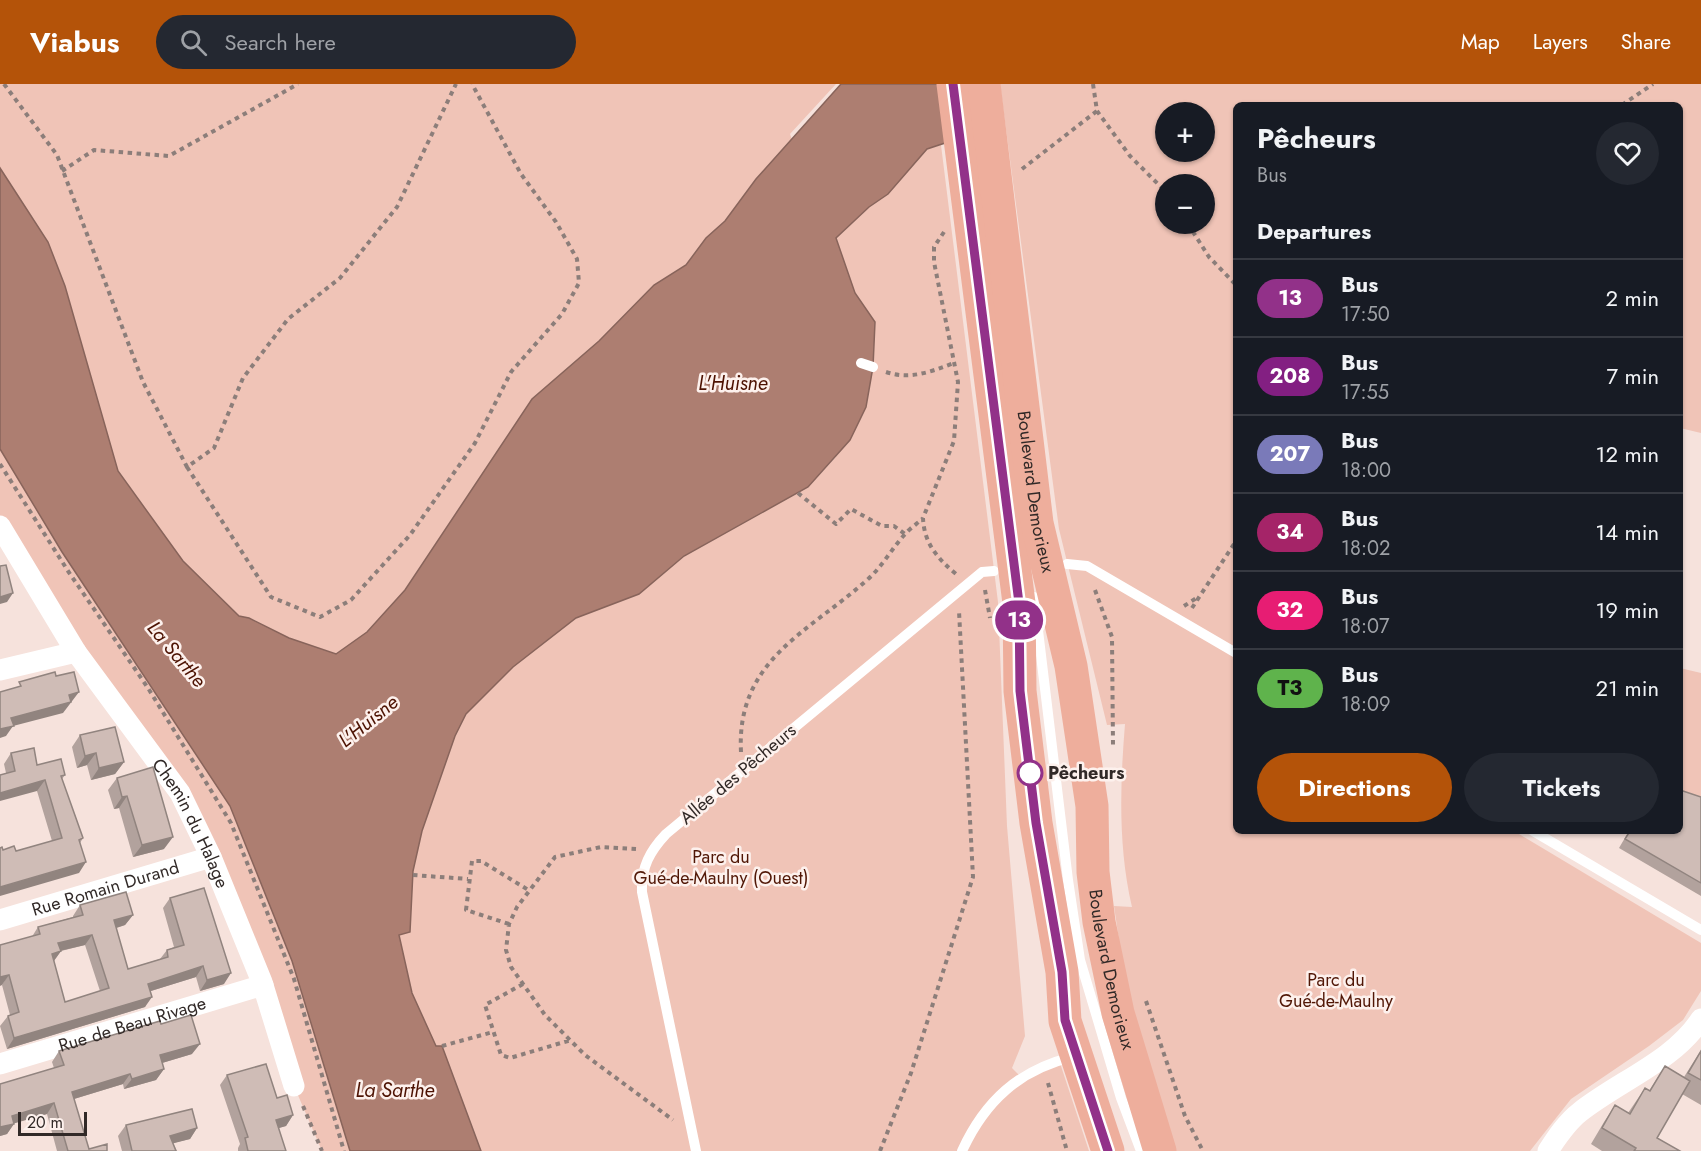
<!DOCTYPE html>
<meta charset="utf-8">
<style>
body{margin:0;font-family:Jost,sans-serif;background:#242831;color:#f1f3f6;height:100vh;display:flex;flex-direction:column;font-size:22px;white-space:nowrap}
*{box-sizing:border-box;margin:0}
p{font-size:20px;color:#9ea1a6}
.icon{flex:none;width:33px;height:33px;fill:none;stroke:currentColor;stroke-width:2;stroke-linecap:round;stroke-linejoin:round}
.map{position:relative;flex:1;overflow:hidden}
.details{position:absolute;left:1233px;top:18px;width:450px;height:732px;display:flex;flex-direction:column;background:#171b24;border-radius:9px;box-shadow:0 2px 4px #0004}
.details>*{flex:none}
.badge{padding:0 12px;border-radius:20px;font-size:21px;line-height:39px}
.buttons{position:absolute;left:1155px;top:18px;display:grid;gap:12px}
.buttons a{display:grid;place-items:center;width:60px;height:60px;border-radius:50%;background:#171b24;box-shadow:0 2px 4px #0004;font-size:30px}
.scale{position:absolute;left:18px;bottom:15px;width:69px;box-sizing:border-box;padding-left:6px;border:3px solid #312927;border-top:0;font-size:16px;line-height:21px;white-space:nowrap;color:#312927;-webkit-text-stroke:4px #fdf1ed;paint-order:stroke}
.map>.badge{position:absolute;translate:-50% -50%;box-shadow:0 0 0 3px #fff}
h2{padding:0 24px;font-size:22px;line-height:54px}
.round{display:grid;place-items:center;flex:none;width:63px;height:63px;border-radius:32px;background:#242831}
.summary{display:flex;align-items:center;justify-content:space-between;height:102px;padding:0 24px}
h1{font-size:28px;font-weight:700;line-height:45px}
.action{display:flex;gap:12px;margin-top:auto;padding:12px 24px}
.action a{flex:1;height:69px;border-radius:36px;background:#b45309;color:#fff;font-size:24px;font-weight:700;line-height:69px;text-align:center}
.action a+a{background:#242831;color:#f1f3f6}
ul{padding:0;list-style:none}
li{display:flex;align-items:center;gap:18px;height:78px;padding:0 24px;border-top:2px solid #363941}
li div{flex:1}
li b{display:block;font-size:22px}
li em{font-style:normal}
li .badge{min-width:66px;font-weight:700;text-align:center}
header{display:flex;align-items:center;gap:36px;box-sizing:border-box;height:84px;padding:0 30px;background:#b45309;color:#fff}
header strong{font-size:28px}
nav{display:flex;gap:33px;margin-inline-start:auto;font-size:21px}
.search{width:420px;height:54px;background:#242831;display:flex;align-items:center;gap:15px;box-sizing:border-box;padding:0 21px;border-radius:33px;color:#9ea1a6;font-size:22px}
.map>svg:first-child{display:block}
.green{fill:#f0c4b7;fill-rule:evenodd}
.water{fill:#ad7e71;stroke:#88645b;stroke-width:1.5}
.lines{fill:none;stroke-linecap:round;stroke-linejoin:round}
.path{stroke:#8c7e7a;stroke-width:4;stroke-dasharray:4.5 4.5;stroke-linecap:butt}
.service{stroke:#fff;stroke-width:10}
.minor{stroke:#fff;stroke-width:21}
.primary{stroke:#eeae9c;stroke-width:33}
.wall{fill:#b2a29d;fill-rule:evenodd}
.shaded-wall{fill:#91847f}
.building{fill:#cfbcb6;stroke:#91847f;stroke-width:1.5;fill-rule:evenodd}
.line-casing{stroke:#fff;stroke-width:14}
.line{stroke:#923189;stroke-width:9}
.stop-dot{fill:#fff;stroke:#923189;stroke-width:3}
.labels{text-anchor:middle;stroke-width:5;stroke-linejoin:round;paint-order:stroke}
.street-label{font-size:18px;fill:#312927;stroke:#fdf1ed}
.stop-label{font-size:18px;font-weight:bold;fill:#312927;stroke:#fdf1ed;text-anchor:start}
.park-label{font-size:18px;fill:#511706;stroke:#fdf1ed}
.water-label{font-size:20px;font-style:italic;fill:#4d1202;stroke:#fdf1ed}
</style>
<header>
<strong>Viabus</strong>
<div class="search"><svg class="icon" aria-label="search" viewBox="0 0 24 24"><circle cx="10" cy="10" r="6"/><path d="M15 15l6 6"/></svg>Search here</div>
<nav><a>Map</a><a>Layers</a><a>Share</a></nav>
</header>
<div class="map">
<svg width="1701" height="1067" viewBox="0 0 1701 1067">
<rect width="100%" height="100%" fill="#f6e2dc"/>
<!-- green -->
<path class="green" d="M 0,0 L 836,0 L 790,50 L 792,56 L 756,95 L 725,137 L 706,154 L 686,181 L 654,201 L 599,257 L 532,315 L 405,506 L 367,548 L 337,570 L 289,554 L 250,534 L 239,532 L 182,477 L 118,387 L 56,179 L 48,158 L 0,84 Z
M 1000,0 L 1701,0 L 1701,349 L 1680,344 L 1680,21 L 1236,21 L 1236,747 L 1514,747 L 1701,859 L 1701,907 L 1683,936 L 1649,962 L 1571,1015 L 1530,1067 L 1172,1067 L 1129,924 L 1114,822 L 1132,823 C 1118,763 1120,701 1125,640 L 1107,641 L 1059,445 ZM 1166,28 L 1204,28 L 1204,68 L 1166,68 ZM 1166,100 L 1204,100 L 1204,140 L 1166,140 Z
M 941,61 L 998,518 L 1007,742 L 1025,952 L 1012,984 L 1021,993 L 1059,976 L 1089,1067 L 481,1067 L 442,962 L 436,962 L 412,909 L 399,850 L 410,848 L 413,787 L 422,747 L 455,652 L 466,630 L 513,583 L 576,534 L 639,510 L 684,472 L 808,403 L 835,374 L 866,323 L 873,283 L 875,239 L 855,209 L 836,154 L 869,123 L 888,110 L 927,65 Z
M 0,365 L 62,468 L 230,722 L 292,877 L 350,1067 L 322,1067 L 294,1002 L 211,773 L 0,442 Z
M 1680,584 L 1701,589 L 1701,723 L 1680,715 Z"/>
<!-- water -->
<path class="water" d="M 841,0 L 990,0 L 945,59 L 927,65 L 888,110 L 869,123 L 836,154 L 855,209 L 875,238 L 873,283 L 866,323 L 850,356 L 808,403 L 684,472 L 639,510 L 576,534 L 513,583 L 466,630 L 455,652 L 422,747 L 413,787 L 410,848 L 399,851 L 412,909 L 436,962 L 442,962 L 481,1067 L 350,1067 L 292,877 L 230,722 L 62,468 L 0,365 L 0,84 L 48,158 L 65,202 L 118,387 L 183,477 L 239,532 L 249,534 L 289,554 L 336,570 L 367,548 L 405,506 L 532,315 L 599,257 L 654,201 L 686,181 L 706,154 L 725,137 L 756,95 Z"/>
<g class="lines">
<!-- path -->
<path class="path" d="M 4,0 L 57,71 L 143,298 L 187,383 L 214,364 L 243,294 L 288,235 L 340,194 L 397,123 L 456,0
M 1093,0 L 1097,27 L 1130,72 L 1166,108
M 1622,21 L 1653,0
M 1022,85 L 1097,27
M 62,87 L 94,66 L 169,72 L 298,0
M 1188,140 L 1209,173 L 1236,201
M 944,148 L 934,163 L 934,178 L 958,298 L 954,357 L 923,434 C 924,459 937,474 956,490
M 886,288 C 910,296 930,288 954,279
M 0,380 L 68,487 L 148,604 L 231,739 L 294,895 L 344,1067
M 187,383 L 271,513 L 320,533 L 351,516 L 410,451 L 475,359 L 511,288 L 562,230 L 579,199 L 577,175 L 556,138 L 521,90 L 472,0
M 798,409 L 836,440 L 851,425 L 882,442 L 894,442 L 905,450
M 985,506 L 990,534
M 1095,506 L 1112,553 L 1113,661
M 1184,522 L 1198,513
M 1192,524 L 1236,457
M 741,668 C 736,576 809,548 867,496 C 884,481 893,462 908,447 C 913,442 918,439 922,435
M 636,765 L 601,763 L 555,773 L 517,823 L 509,840 L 506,866 L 511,883 L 545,931 L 585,971 L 673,1036
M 413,791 L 468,795
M 509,840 L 466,826 L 472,777 L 481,777 L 530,807
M 523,900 L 485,921 L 501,971 L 510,974 L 571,956
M 1146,917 L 1185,1032 L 1203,1067
M 442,962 L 493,948
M 1048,999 L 1067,1067
M 303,1022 L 322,1067
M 880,1067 L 911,989 L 973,793 L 959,527"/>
<!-- service -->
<path class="service" d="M 861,279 L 873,283
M 1067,480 L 1087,482 L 1236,569
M 1034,513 L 1068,796 L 1080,876 L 1121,1014 L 1141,1067
M 1533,747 L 1701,846
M 696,1067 L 642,808 C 641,783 650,767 666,750 L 982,488 L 994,487
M 962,1067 C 985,1017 1019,986 1072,973"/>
<!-- minor -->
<g class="minor">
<path id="s1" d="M 0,442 L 76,568 L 180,709 L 211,773 L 262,898 L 294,1002"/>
<path d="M 0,586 L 76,568"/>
<path id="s2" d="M 0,836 L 211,773"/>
<path id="s3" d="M 0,980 L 263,901"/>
<path d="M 1548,1067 C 1557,1053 1567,1038 1580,1028 C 1619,997 1674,977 1701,935"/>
</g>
<!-- primary -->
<g class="primary">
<path d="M 953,0 L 1019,519 L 1020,607 L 1036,739 L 1062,888 L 1065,937 L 1108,1067"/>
<path id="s4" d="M 984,0 L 1037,439 L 1071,582 L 1092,722 L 1093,788 L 1099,838 L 1118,929 L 1160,1067"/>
</g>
</g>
<!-- wall -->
<path class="wall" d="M 80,651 L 124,678 L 115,690 L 91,696 L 87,681 L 77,684 L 72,663 Z
M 11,669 L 37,681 L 65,691 L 62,695 L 83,754 L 80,759 L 79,789 L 3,766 L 16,767 L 52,757 L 37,707 L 6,689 L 4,680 Z
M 117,694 L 164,765 L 133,773 L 119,724 L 114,725 L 108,706 Z
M 1701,713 L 1701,812 L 1619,764 L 1629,747 L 1680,747 Z
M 170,814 L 224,900 L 200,907 L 196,893 L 151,907 L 145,923 L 7,965 L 0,942 L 8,932 L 10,931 L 2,901 L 38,843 L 73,833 L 73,832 L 80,821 L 133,831 L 125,841 L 116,844 L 128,885 L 160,875 L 167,866 L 174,863 L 163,824 ZM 85,861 L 100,907 L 65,918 L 54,877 L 61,867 Z
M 161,940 L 192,970 L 162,979 L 164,985 L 156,996 L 124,1005 L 123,1000 L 74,1015 L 89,1065 L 107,1067 L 57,1067 L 47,1030 L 14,1039 L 7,1050 L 0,1052 L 0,1000 L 54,984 L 52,978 L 59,967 Z
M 1701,966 L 1701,1021 L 1682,1010 L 1657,1054 L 1680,1067 L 1602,1067 L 1591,1060 L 1604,1038 L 1615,1021 L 1628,1029 L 1645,1004 L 1649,1007 L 1665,982 L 1684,993 Z
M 227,991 L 277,1014 L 293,1031 L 286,1042 L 278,1044 L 286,1067 L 238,1067 L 238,1064 L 240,1060 L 220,1001 Z
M 126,1041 L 197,1044 L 190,1055 L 173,1059 L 177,1067 L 122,1067 L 118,1052 Z"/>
<!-- shaded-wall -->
<path class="shaded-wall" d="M 13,509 L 7,518 L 0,520 L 0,513 Z
M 79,608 L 63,629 L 13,642 L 6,652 L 0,654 L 0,645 L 11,634 L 69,611 Z
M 96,669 L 87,681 L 77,684 L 85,672 Z
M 124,678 L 115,690 L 91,696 L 99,684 Z
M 45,696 L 37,707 L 0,717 L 0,709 Z
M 127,712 L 119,724 L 114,725 L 122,713 Z
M 173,753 L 164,765 L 133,773 L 142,761 Z
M 86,778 L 79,789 L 0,812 L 0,803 Z
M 133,831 L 125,841 L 107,847 L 114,836 Z
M 92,851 L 85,861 L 51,869 L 58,859 Z
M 61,867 L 53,878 L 52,870 Z
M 203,882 L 196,893 L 141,910 L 148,900 Z
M 231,889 L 224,900 L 200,907 L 207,896 Z
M 9,891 L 2,901 L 0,902 L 0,893 Z
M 152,913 L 145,923 L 7,965 L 14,954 Z
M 200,960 L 192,970 L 152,982 L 160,971 Z
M 164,985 L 156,996 L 124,1005 L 132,995 Z
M 130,990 L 123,1000 L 64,1018 L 72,1008 Z
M 54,1019 L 47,1030 L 12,1040 L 14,1040 L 7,1050 L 0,1052 L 0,1043 L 12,1032 Z
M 293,1031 L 286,1042 L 269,1047 L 276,1036 Z
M 197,1044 L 190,1055 L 163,1062 L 170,1052 Z"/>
<!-- building -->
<path class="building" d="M 6,481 L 13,509 L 0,513 L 0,482 Z
M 55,588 L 56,592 L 74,588 L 79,608 L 69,611 L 71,618 L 11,634 L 14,642 L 0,645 L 0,608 L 21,602 L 19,598 Z
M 115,643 L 124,678 L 99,684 L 96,669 L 85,672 L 80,651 Z
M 34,664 L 37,681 L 61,675 L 65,691 L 61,692 L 83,754 L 79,756 L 86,778 L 0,803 L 0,764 L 2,763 L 3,766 L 14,762 L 16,767 L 62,754 L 45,696 L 0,709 L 0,691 L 15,687 L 11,669 Z
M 153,683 L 173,753 L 142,761 L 127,712 L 122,713 L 117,694 Z
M 1680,706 L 1701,713 L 1701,799 L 1625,755 L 1630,747 L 1680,747 Z
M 204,804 L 231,889 L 207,896 L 203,882 L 148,900 L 152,913 L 14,954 L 8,932 L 19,928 L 9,891 L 0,893 L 0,861 L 40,850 L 38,843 L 83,831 L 80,821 L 126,808 L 133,831 L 114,836 L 128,885 L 168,873 L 167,866 L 184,861 L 170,814 ZM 92,851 L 109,904 L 65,918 L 52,870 L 61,867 L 58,859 Z
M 191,931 L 200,960 L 160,971 L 164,985 L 132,995 L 130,990 L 72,1008 L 89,1065 L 107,1060 L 107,1067 L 68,1067 L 54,1019 L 12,1032 L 14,1040 L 0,1043 L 0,1000 L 64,981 L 59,967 L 160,937 L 161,940 Z
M 1701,967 L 1701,996 L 1688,989 Z
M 266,980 L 277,1014 L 287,1011 L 293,1031 L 276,1036 L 286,1067 L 248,1067 L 245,1054 L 248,1053 L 227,991 Z
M 1665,982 L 1690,997 L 1657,1054 L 1680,1067 L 1634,1067 L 1636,1064 L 1602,1044 L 1615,1021 L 1630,1030 L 1645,1004 L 1650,1007 Z
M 192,1025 L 197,1044 L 170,1052 L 176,1067 L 132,1067 L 126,1041 Z"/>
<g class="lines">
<defs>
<path id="line" d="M 953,0 L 1019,519 L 1020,607 L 1036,739 L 1062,888 L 1065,936 L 1108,1067"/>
</defs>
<!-- line casing -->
<use href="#line" class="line-casing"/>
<!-- line -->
<use href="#line" class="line"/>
</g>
<!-- markers -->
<circle class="stop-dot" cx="1030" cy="689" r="12"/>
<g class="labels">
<!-- street labels -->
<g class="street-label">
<text dy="6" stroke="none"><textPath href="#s4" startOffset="411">Boulevard Demorieux</textPath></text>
<text transform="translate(738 690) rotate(-40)" y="6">Allée des Pêcheurs</text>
<text dy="6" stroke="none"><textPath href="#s1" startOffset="354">Chemin du Halage</textPath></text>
<text dy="6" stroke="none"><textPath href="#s2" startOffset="110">Rue Romain Durand</textPath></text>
<text dy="6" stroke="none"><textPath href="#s4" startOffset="896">Boulevard Demorieux</textPath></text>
<text dy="6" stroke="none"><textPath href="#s3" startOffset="138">Rue de Beau Rivage</textPath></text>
</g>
<!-- stop labels -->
<g class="stop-label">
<text x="1048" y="695">Pêcheurs</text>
</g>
<!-- park labels -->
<g class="park-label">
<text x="721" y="779">Parc du<tspan x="721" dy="21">Gué-de-Maulny (Ouest)</tspan></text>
<text x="1336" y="902">Parc du<tspan x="1336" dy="21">Gué-de-Maulny</tspan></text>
</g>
<!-- water labels -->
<g class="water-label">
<text x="733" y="306">L'Huisne</text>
<text transform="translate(177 570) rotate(50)" y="7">La Sarthe</text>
<text transform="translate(368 637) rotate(-39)" y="7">L'Huisne</text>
<text x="395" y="1013">La Sarthe</text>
</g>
</g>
</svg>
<div class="buttons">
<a>+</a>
<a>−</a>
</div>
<div class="scale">20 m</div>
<b class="badge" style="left:1019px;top:536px;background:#923189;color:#fff">13</b>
<section class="details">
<div class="summary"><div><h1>Pêcheurs</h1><p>Bus</p></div><a class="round"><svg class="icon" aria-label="heart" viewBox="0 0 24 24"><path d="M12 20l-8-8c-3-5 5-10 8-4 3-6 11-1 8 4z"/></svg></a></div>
<h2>Departures</h2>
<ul>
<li><span class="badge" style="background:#923189;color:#fff">13</span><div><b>Bus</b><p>17:50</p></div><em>2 min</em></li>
<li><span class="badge" style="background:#831f82;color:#fff">208</span><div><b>Bus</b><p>17:55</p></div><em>7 min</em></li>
<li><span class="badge" style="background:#7a7ab9;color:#fff">207</span><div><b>Bus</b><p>18:00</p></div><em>12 min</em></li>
<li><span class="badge" style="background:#a52468;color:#fff">34</span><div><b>Bus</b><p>18:02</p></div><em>14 min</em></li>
<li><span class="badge" style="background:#e71d73;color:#fff">32</span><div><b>Bus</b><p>18:07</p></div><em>19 min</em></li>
<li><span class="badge" style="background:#5fb34c;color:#111">T3</span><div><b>Bus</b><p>18:09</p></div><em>21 min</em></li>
</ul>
<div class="action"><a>Directions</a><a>Tickets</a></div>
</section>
</div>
